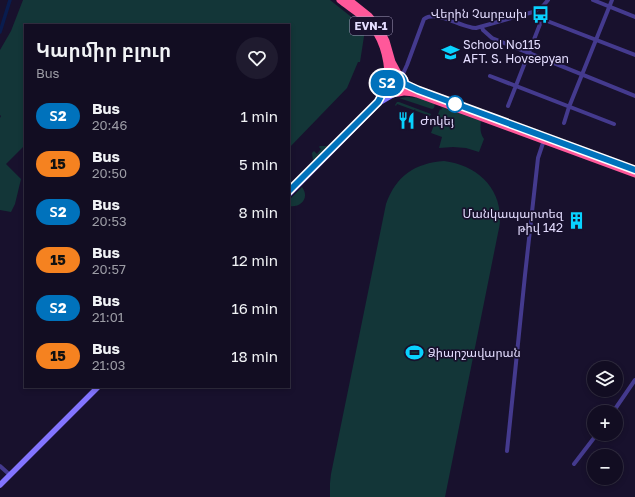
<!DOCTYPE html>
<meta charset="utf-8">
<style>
body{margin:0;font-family:"Golos Text","Noto Sans Armenian",sans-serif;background:#1f1b2f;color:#f1f3f6;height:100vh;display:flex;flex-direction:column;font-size:15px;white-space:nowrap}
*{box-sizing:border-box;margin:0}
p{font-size:13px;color:#9c9ca5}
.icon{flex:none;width:22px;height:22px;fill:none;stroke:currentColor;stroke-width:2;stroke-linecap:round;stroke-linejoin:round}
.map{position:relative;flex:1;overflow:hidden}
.side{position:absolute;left:24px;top:24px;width:266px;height:364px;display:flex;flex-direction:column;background:#120d22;border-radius:0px;box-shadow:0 2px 6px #0003,0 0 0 1px #312d40}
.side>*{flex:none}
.badge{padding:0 8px;border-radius:13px;font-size:14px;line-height:26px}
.tools{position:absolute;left:587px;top:361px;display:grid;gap:8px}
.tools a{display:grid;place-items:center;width:36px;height:36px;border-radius:50%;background:#120d22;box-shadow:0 2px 6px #0003,0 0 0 1px #312d40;font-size:20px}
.map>.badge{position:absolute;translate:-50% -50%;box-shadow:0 0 0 2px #fff}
.round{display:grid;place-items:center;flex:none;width:42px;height:42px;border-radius:21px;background:#1f1b2f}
.headline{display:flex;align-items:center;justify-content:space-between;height:68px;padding:0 12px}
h1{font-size:19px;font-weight:700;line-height:30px}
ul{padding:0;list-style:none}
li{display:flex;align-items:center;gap:12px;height:48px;padding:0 12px}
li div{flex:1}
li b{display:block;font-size:15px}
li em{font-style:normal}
li .badge{min-width:44px;font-weight:700;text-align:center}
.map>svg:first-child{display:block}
.green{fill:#133638}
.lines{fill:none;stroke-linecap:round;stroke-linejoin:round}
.canal{stroke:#091c4e;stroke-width:3.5}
.street{stroke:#443a8e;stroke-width:4}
.secondary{stroke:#8374ff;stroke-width:5.5}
.highway{stroke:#ff589a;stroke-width:7}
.line-casing{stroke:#fff;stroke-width:9}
.line{stroke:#0072bc;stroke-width:6}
.stop-dot{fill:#fff;stroke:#0072bc;stroke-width:2}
.labels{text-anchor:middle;stroke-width:3.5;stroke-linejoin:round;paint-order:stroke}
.shield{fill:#18112d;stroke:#a7a0c0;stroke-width:1}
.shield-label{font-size:11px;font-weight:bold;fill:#e4ddff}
.poi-label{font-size:12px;fill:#e4ddff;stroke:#18112d;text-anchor:start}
</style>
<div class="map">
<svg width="635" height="497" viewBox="0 0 635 497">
<rect width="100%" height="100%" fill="#18112d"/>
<!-- green -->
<path class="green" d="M 23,0 L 330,0 L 364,27 L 365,30 L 360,62 L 358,62 L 347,88 L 289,148 L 289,25 L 25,25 L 25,145 L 6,164 L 21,179 L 15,204 L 11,212 L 0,210 L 0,118 L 1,116 L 0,115 L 0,50 L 11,31 Z
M 396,77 L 402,80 L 403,87 L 397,91 L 391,88 L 389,82 Z
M 407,97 L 419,98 L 435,104 L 434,108 L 432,109 L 399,98 Z
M 397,102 L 399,102 L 431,114 L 430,116 L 397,104 L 396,106 L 395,105 Z
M 442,107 L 481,121 C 480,128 480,133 484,139 L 479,152 L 466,148 L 453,147 L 439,148 L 442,137 L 431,133 L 440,109 L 441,110 L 442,108 L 441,108 Z
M 320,146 L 328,146 L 313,161 L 312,153 L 314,151 L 317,154 L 321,149 L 319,147 Z
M 444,161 C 476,165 501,187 500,220 C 500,224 499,229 498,233 L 445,497 L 330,497 L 330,483 L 331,474 L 386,204 C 396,176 415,163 444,161 Z
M 302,187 C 310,198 301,208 289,206 L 289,200 Z"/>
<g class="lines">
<!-- canal -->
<path class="canal" d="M 0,32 L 10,0"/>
<!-- street -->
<path class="street" d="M 593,0 L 635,17
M 533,12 L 542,19 L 635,55
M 482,27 L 483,30 L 492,38 L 635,96
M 402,76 L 407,65 L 424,19 C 436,10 457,25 470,27 C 472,28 474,28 476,28 L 533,12 L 543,6 L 548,0
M 490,76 L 614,124
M 508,106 L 542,19
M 564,123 L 569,107 L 612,0
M 613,412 L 635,380
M 507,451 L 525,275 L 538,158 L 545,137
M 574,464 L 597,434
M 0,466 L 10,475"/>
<!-- secondary -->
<path class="secondary" d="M 376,103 L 379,99 L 386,85
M 289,194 L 379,103 L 396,93
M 0,485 L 98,387"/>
<!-- highway -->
<path class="highway" d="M 340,0 C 349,7 359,13 367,21 C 382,35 388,58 388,78
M 349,0 L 369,16 L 380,29 L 386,41 L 392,62 L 399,75
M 405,84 L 423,92
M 402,91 C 414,77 391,67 387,82 C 385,87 389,93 395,93 C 398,94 401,92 404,92 C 408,92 413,93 417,94 L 635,174"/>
</g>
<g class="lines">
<defs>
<path id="line" d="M 289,191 L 378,102 C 381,97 383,92 385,87 C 388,81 388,74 397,75 C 402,75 404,79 405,84 L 418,90 L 635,170"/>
</defs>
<!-- line casing -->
<use href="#line" class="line-casing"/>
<!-- line -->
<use href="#line" class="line"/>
</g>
<!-- icons -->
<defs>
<symbol id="bus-bare" viewBox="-9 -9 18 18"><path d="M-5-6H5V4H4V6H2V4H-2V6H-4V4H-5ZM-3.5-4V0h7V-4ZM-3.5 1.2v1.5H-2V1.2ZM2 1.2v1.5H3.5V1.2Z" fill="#09d2ff" stroke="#18112d" stroke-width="2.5" paint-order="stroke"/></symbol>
<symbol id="school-bare" viewBox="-9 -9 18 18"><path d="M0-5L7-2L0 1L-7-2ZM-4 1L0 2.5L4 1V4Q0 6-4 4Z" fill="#09d2ff" stroke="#18112d" stroke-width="2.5" paint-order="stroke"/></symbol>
<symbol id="restaurant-bare" viewBox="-9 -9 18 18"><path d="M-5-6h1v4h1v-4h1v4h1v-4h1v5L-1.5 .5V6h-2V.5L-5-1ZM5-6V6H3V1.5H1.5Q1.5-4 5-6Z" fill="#09d2ff" stroke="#18112d" stroke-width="2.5" paint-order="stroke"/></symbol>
<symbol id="building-bare" viewBox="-9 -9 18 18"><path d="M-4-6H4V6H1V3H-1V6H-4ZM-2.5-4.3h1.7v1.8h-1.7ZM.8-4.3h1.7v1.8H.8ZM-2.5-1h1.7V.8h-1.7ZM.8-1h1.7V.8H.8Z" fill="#09d2ff" stroke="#18112d" stroke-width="2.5" paint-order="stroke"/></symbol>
<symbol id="stadium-bare" viewBox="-9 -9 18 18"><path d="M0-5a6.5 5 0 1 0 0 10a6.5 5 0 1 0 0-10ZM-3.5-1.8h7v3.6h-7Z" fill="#09d2ff" stroke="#18112d" stroke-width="2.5" paint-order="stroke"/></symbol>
</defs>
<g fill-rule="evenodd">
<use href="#bus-bare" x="528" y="2" width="25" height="25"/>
<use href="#school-bare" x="438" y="40" width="25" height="25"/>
<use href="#restaurant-bare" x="394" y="108" width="25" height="25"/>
<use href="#building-bare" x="564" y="208" width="25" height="25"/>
<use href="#stadium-bare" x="402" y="340" width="25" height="25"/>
</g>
<!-- markers -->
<circle class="stop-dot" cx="455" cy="104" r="8"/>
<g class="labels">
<!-- shield labels -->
<rect class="shield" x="350" y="17" width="42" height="18" rx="3"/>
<g class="shield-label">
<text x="371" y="30">EVN-1</text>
</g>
<!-- poi labels -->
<g class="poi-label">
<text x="527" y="18" text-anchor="end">Վերին Չարբախ</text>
<text x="463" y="49">School No115<tspan x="463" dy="14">AFT. S. Hovsepyan</tspan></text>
<text x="420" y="125">Ժոկեյ</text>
<text x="563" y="218" text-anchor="end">Մանկապարտեզ<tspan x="563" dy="14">թիվ 142</tspan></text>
<text x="428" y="357">Ձիարշավարան</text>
</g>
</g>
</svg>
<div class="tools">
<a><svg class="icon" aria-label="layers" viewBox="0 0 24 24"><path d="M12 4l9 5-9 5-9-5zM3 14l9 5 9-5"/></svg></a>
<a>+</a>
<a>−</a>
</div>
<b class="badge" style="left:387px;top:83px;background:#0072bc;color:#fff">Տ2</b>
<section class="side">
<div class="headline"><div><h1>Կարմիր բլուր</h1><p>Bus</p></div><a class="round"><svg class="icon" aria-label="heart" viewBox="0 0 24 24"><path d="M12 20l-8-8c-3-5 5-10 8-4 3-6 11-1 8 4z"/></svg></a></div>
<ul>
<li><span class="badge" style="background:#0072bc;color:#fff">Տ2</span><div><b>Bus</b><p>20:46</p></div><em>1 min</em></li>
<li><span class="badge" style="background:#f58220;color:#111">15</span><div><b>Bus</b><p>20:50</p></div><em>5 min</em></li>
<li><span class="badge" style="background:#0072bc;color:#fff">Տ2</span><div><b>Bus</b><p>20:53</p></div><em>8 min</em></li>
<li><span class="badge" style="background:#f58220;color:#111">15</span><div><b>Bus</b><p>20:57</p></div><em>12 min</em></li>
<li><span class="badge" style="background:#0072bc;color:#fff">Տ2</span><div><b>Bus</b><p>21:01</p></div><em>16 min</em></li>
<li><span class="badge" style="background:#f58220;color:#111">15</span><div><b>Bus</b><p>21:03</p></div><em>18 min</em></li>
</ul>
</section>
</div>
